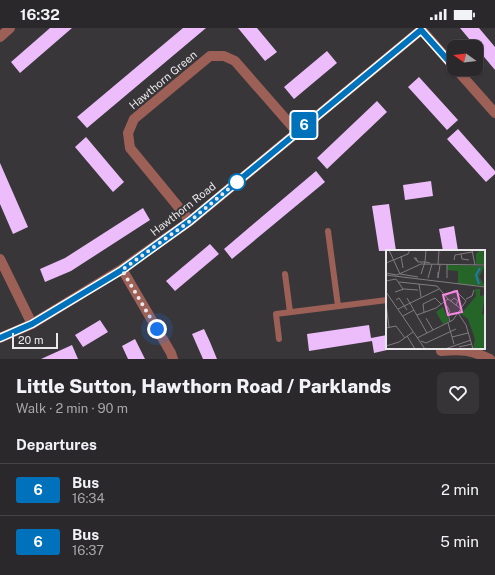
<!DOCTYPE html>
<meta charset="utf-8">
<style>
body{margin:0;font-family:"Public Sans",sans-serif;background:#373438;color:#f1f3f6;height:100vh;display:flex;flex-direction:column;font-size:15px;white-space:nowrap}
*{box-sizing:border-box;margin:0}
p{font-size:13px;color:#a6a6a9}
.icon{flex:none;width:22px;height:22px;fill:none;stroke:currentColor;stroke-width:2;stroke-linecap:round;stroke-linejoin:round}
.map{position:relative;height:331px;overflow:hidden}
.drawer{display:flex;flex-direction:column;background:#2b282c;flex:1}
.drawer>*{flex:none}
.badge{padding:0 8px;border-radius:3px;font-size:14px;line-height:26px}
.needle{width:26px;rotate:285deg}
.fabs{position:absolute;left:447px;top:12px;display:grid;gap:8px}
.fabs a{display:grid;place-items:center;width:36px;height:36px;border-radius:8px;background:#2b282c;box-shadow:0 1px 3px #0004,0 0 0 1px #474448;font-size:20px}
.scale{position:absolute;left:12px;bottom:10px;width:46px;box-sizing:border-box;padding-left:4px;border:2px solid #eae8eb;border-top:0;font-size:11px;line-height:14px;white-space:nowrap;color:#eae8eb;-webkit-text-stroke:3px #39363a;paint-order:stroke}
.you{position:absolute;width:20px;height:20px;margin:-10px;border:3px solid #fff;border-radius:50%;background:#1a73e8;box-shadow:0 0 0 6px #1a73e833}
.map>.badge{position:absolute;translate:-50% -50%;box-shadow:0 0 0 2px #fff}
h2{padding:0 16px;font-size:15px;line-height:36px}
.round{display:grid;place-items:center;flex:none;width:42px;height:42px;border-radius:8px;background:#373438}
.head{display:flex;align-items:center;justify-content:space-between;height:68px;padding:0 16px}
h1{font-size:19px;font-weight:800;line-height:30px}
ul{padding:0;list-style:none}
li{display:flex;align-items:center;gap:12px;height:52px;padding:0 16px;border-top:1px solid #474448}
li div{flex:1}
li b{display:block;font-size:15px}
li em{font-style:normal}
li .badge{min-width:44px;font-weight:700;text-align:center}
.status{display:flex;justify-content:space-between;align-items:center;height:28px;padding:0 20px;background:#2b282c;direction:ltr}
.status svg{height:11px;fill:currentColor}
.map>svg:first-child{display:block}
.building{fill:#ecbdfa}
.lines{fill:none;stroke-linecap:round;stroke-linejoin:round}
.lane{stroke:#9d6057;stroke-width:6}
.street{stroke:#9d6057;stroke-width:10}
.line-casing{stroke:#fff;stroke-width:9}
.line{stroke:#0072bc;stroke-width:6}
.walk{stroke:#eae8eb;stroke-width:4;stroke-dasharray:0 7.2}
.stop-dot{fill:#fff;stroke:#0072bc;stroke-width:2}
.labels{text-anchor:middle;stroke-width:4;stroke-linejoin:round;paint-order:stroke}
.street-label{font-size:11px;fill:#eae8eb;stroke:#39363a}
.inset-river{fill:none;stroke:#2477b3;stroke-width:2}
.inset-road{fill:none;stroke:#807d81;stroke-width:1}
.view{fill:#fb87e5;fill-opacity:0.15;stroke:#fb87e5;stroke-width:2}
.inset-edge{fill:none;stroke:#eae8eb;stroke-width:2}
</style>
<div class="status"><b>16:32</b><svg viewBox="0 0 49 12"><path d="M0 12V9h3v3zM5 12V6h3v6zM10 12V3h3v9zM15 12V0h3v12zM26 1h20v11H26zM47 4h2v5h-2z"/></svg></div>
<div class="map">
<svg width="495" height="331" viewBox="0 0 495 331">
<rect width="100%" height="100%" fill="#39363a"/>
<!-- building -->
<path class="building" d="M 50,0 L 72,0 L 20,45 L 11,34 Z
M 183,0 L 206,0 L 87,100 L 77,89 Z
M 238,0 L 257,0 L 277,24 L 265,33 Z
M 460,0 L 479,0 L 495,19 L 495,42 Z
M 327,23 L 337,35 L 294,71 L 284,59 Z
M 419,49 L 458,92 L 447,102 L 408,59 Z
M 377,73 L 387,84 L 327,141 L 317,130 Z
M 458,101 L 495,143 L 495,146 L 486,154 L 447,111 Z
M 86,109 L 124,154 L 113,164 L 75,119 Z
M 0,135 L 28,199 L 13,206 L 0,176 Z
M 316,143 L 325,154 L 232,231 L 224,221 Z
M 431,153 L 433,168 L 405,172 L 403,157 Z
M 389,176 L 396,223 L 379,223 L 372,178 Z
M 143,180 L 150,192 L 71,243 L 45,254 L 40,241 L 65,230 Z
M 454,198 L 458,223 L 443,223 L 439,201 Z
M 210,216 L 219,226 L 175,263 L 166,253 Z
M 100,292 L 108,304 L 83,319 L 75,307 Z
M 369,297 L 371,310 L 387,307 L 387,322 L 374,325 L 372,313 L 309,323 L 307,306 Z
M 204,301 L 210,314 L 217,331 L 203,331 L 192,306 Z
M 135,311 L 145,331 L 128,331 L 122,318 Z
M 72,317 L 78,331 L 41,331 Z"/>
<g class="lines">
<!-- lane -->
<path class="lane" d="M 328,203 L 338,278
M 285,246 L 290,284
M 279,311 L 276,286 L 387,272"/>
<!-- street -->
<path class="street" d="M 420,0 L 454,39
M 0,9 L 10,0
M 456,41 L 495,85
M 190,193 L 130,120 L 128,105 L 134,91 L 210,28 L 224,28 L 235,33 L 297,104
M 0,231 L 32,296
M 122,241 L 171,325 L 173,331
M 0,310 L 32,296 L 122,241 L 190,193 L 421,2
M 441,320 L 441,323 C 462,321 471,322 490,331"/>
</g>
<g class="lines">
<defs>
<path id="line" d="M 0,310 L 32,296 L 122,242 L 190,193 L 421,2 L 454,39"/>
</defs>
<!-- line casing -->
<use href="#line" class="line-casing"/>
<!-- line -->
<use href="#line" class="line"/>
<!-- walk -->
<path class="walk" d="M 157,301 L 122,242 L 190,193 L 237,154"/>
</g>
<!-- markers -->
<circle class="stop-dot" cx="237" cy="154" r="8"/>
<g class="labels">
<!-- street labels -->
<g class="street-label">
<text transform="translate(163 52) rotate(-40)" y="4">Hawthorn Green</text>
<text transform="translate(183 181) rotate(-38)" y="4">Hawthorn Road</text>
</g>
</g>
<!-- overview -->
<g transform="translate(386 222)">
<rect width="99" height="99" fill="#39363a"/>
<path d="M 94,0 L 97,0 L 99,14 L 90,14 L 90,4 ZM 61,15 L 99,16 L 93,27 L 99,36 L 72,34 L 72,21 L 61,20 ZM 89,39 L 94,39 L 94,46 L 99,45 L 96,64 L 99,65 L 99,96 L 96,98 L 99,97 L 98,99 L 87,99 L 89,89 L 82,69 L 75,64 L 90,46 ZM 57,57 L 63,71 L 57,74 L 50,62 Z" fill="#266528"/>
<path class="inset-river" d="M 93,34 L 90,25 L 94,18"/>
<path class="inset-road" d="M 3,0 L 14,24M 86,0 L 89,15M 75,4 L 76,9 L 83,10M 15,6 L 17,18M 68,10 L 69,5 L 86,2M 32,12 L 28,8 L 30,8 L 32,12 L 39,12 L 40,0M 0,13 L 22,4 L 24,0M 52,15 L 53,0M 52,22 L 52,28 L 54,15M 0,23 L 11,25 L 35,14 L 99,15M 14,24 L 32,27M 35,24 L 39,12 L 44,13M 0,25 L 99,37M 42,28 L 46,14M 61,28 L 61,15M 0,31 L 10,29 L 17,39M 13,32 L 51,36 L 62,49 L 75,59M 33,34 L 35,47M 0,42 L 39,99M 9,42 L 18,39 L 32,40M 21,48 L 41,83M 80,49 L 86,46 L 88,40M 10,50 L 13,48 L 21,60M 65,51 L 68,48 L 72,51 L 70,55M 0,54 L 3,77M 61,56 L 64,62 L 62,63 L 64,72M 12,59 L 53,39M 38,62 L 37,54 L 49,48 L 55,54M 72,63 L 80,75 L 87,99M 31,65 L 50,58 L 62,49M 17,66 L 28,60M 40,68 L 47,80M 62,73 L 68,94M 0,78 L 10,76 L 19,88M 21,86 L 29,99M 66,87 L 82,83M 31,88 L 67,70 L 80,51 L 69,40 L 59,46M 35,91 L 40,93 L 70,79M 0,96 L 13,92 L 27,82M 73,97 L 86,94M 59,99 L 85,90"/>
<path class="view" d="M 71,41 L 76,62 L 62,65 L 57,45 Z"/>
<rect width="99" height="99" class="inset-edge"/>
</g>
</svg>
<div class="fabs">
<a><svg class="needle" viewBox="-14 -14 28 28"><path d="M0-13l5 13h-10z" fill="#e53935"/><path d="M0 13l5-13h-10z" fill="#a6a6a9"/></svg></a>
</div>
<div class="scale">20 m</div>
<div class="you" style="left:157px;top:301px"></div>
<b class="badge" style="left:304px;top:97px;background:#0072bc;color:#fff">6</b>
</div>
<section class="drawer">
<div class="head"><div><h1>Little Sutton, Hawthorn Road / Parklands</h1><p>Walk · 2 min · 90 m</p></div><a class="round"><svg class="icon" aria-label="heart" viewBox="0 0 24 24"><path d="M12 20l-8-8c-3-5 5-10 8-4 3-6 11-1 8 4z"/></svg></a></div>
<h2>Departures</h2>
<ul>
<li><span class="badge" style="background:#0072bc;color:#fff">6</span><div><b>Bus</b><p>16:34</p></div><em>2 min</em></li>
<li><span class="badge" style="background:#0072bc;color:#fff">6</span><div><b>Bus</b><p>16:37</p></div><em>5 min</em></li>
</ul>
</section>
